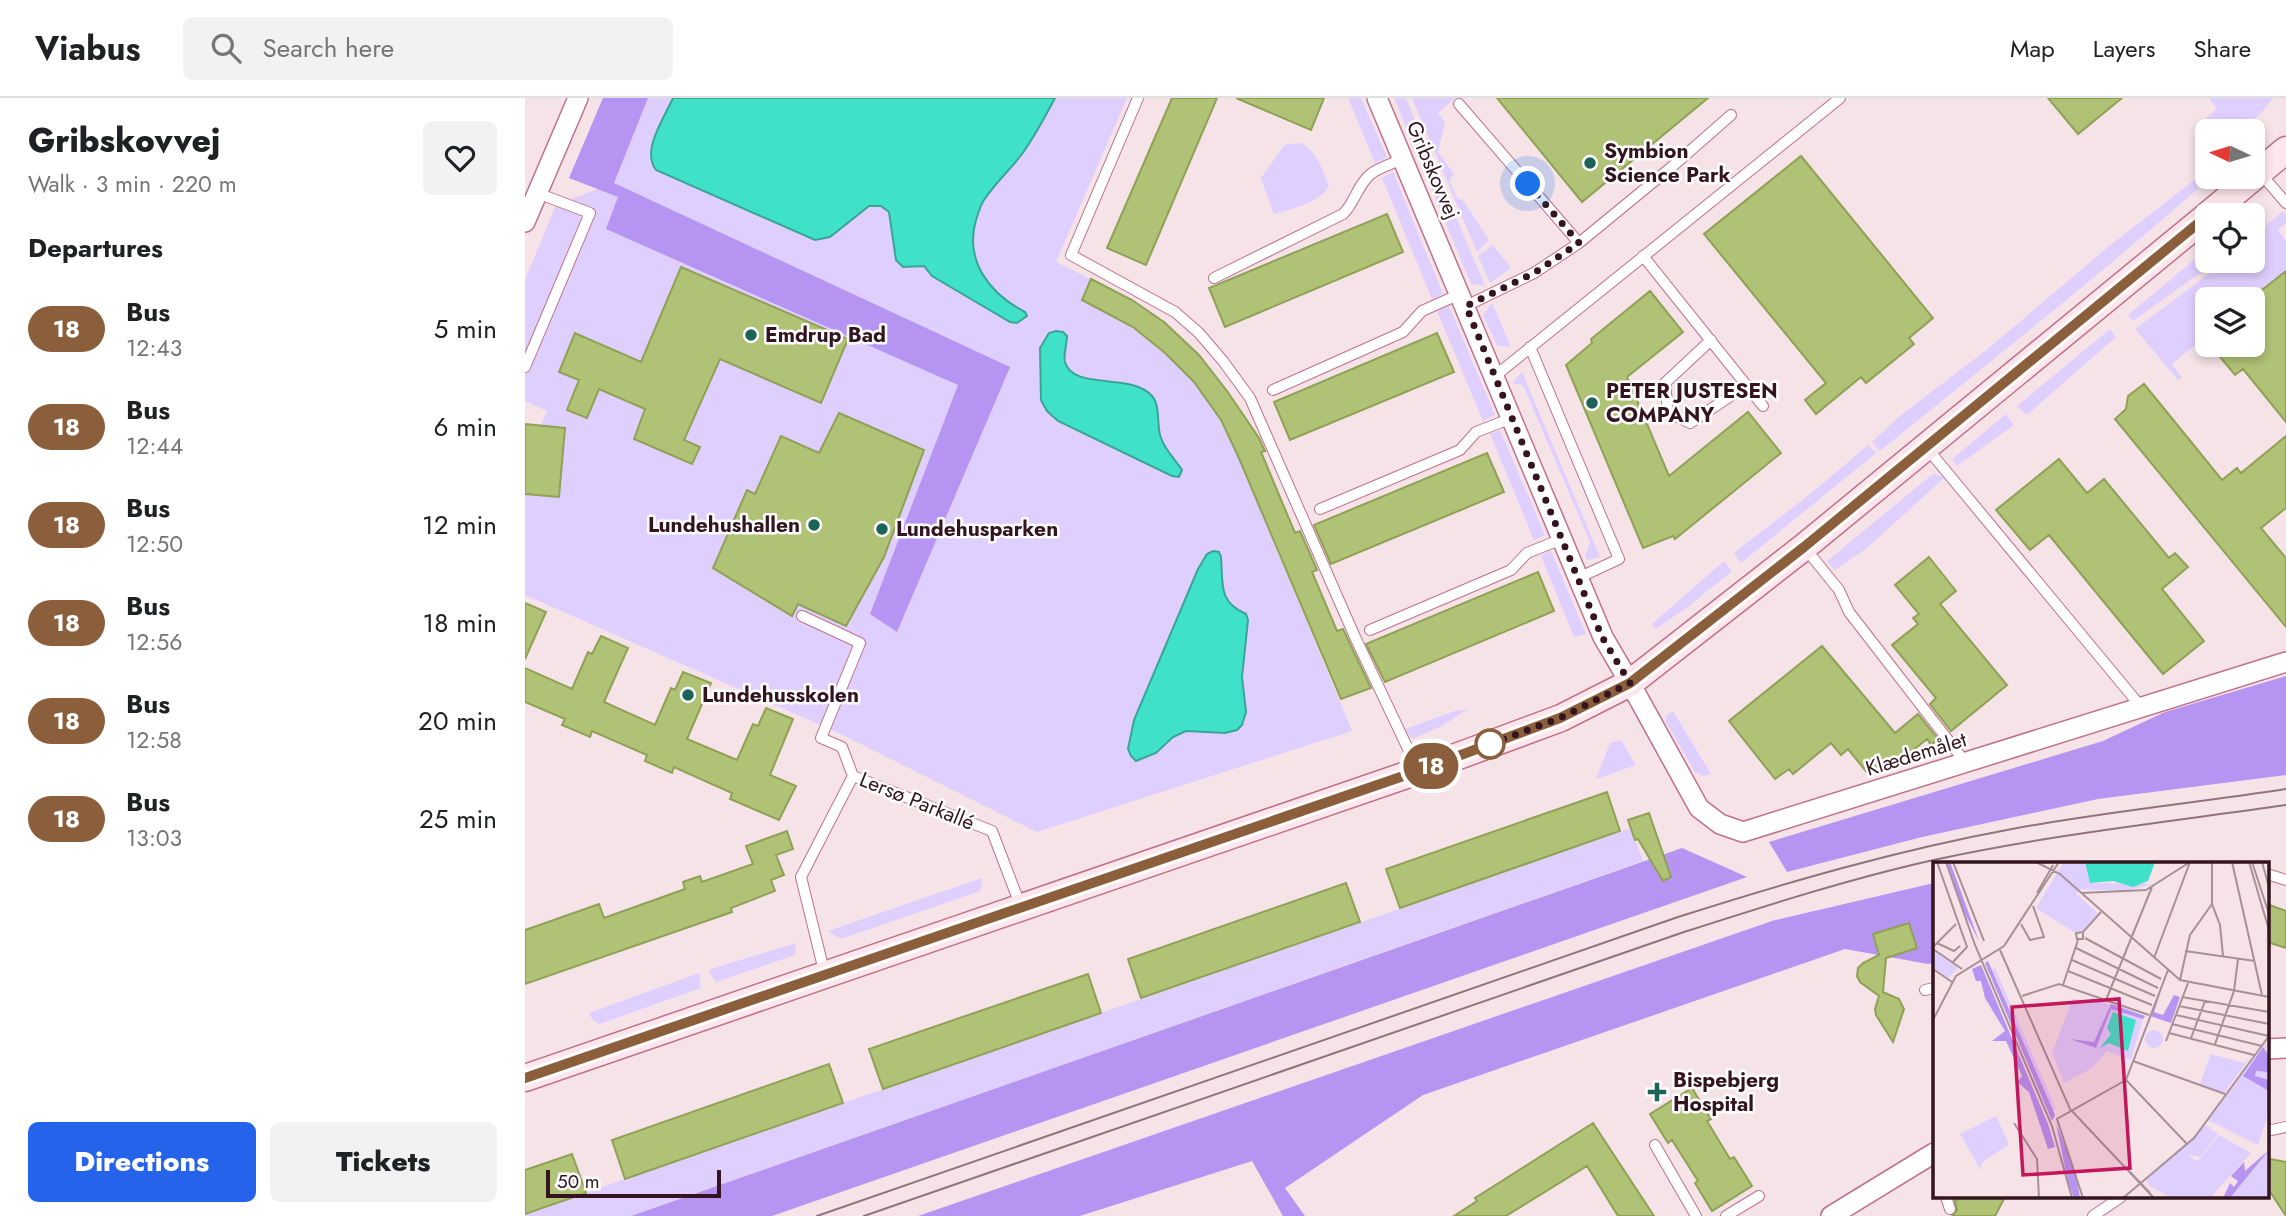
<!DOCTYPE html>
<meta charset="utf-8">
<style>
body{margin:0;font-family:Jost,sans-serif;background:#f2f2f2;color:#202124;height:100vh;display:flex;flex-direction:column;font-size:26px;white-space:nowrap}
*{box-sizing:border-box;margin:0}
p{font-size:23px;color:#757577}
.icon{flex:none;width:38px;height:38px;fill:none;stroke:currentColor;stroke-width:2;stroke-linecap:round;stroke-linejoin:round}
.map{position:relative;flex:1;overflow:hidden}
.panel{display:flex;flex-direction:column;background:#fff;width:525px}
.panel>*{flex:none}
.badge{padding:0 14px;border-radius:23px;font-size:24px;line-height:46px}
.needle{width:46px;rotate:274deg}
.controls{position:absolute;left:1670px;top:21px;display:grid;gap:14px}
.controls a{display:grid;place-items:center;width:70px;height:70px;border-radius:10px;background:#fff;box-shadow:0 4px 10px #0003;font-size:35px}
.scale{position:absolute;left:21px;bottom:18px;width:175px;box-sizing:border-box;padding-left:7px;border:4px solid #33141f;border-top:0;font-size:19px;line-height:24px;white-space:nowrap;color:#33141f;-webkit-text-stroke:5px #fff;paint-order:stroke}
.you{position:absolute;width:35px;height:35px;margin:-18px;border:5px solid #fff;border-radius:50%;background:#1a73e8;box-shadow:0 0 0 10px #1a73e833}
.map>.badge{position:absolute;translate:-50% -50%;box-shadow:0 0 0 4px #fff}
h2{padding:0 28px;font-size:26px;line-height:63px}
.round{display:grid;place-items:center;flex:none;width:74px;height:74px;border-radius:10px;background:#f2f2f2}
.overview{display:flex;align-items:center;justify-content:space-between;height:119px;padding:0 28px}
h1{font-size:33px;font-weight:800;line-height:52px}
.cta{display:flex;gap:14px;margin-top:auto;padding:14px 28px}
.cta a{flex:1;height:80px;border-radius:10px;background:#2563eb;color:#fff;font-size:28px;font-weight:800;line-height:80px;text-align:center}
.cta a+a{background:#f2f2f2;color:#202124}
ul{padding:0;list-style:none}
li{display:flex;align-items:center;gap:21px;height:98px;padding:0 28px}
li div{flex:1}
li b{display:block;font-size:26px}
li em{font-style:normal}
li .badge{min-width:77px;font-weight:700;text-align:center}
header{display:flex;align-items:center;gap:42px;box-sizing:border-box;height:98px;padding:0 35px;background:#fff;border-bottom:2px solid #e0e0e0}
header strong{font-size:33px}
nav{display:flex;gap:38px;margin-inline-start:auto;font-size:24px}
.search{width:490px;height:63px;background:#f2f2f2;display:flex;align-items:center;gap:18px;box-sizing:border-box;padding:0 24px;border-radius:10px;color:#757577;font-size:26px}
main{display:flex;flex:1;min-height:0}
.map>svg:first-child{display:block}
.green{fill:#dfcfff}
.forest{fill:#b694f2}
.water{fill:#3fe2c8;stroke:#3ba495;stroke-width:2}
.building{fill:#b0c276;stroke:#90a156;stroke-width:2}
.lines{fill:none;stroke-linecap:round;stroke-linejoin:round}
.lane-casing{stroke:#bf718a;stroke-width:12}
.street-casing{stroke:#bf718a;stroke-width:22}
.secondary-casing{stroke:#bf718a;stroke-width:29}
.lane{stroke:#fff;stroke-width:10}
.street{stroke:#fff;stroke-width:19}
.secondary{stroke:#fee6ed;stroke-width:26}
.tram{stroke:#8e757d;stroke-width:2}
.line-casing{stroke:#fff;stroke-width:16}
.line{stroke:#8b5e3c;stroke-width:10}
.walk{stroke:#33141f;stroke-width:7;stroke-dasharray:0 12.6}
.poi-dot{fill:#1c6458;stroke:#fff;stroke-width:2.5}
.stop-dot{fill:#fff;stroke:#8b5e3c;stroke-width:3.5}
.labels{text-anchor:middle;stroke-width:5;stroke-linejoin:round;paint-order:stroke}
.poi-label{font-size:21px;font-weight:bold;fill:#33141f;stroke:#fff;text-anchor:start}
.street-label{font-size:21px;fill:#33141f;stroke:#fff}
.inset-road{fill:none;stroke:#a79098;stroke-width:2}
.view{fill:#c2185b;fill-opacity:0.15;stroke:#c2185b;stroke-width:3.5}
.inset-edge{fill:none;stroke:#33141f;stroke-width:3.5}
</style>
<header>
<strong>Viabus</strong>
<div class="search"><svg class="icon" aria-label="search" viewBox="0 0 24 24"><circle cx="10" cy="10" r="6"/><path d="M15 15l6 6"/></svg>Search here</div>
<nav><a>Map</a><a>Layers</a><a>Share</a></nav>
</header>
<main>
<section class="panel">
<div class="overview"><div><h1>Gribskovvej</h1><p>Walk · 3 min · 220 m</p></div><a class="round"><svg class="icon" aria-label="heart" viewBox="0 0 24 24"><path d="M12 20l-8-8c-3-5 5-10 8-4 3-6 11-1 8 4z"/></svg></a></div>
<h2>Departures</h2>
<ul>
<li><span class="badge" style="background:#8b5e3c;color:#fff">18</span><div><b>Bus</b><p>12:43</p></div><em>5 min</em></li>
<li><span class="badge" style="background:#8b5e3c;color:#fff">18</span><div><b>Bus</b><p>12:44</p></div><em>6 min</em></li>
<li><span class="badge" style="background:#8b5e3c;color:#fff">18</span><div><b>Bus</b><p>12:50</p></div><em>12 min</em></li>
<li><span class="badge" style="background:#8b5e3c;color:#fff">18</span><div><b>Bus</b><p>12:56</p></div><em>18 min</em></li>
<li><span class="badge" style="background:#8b5e3c;color:#fff">18</span><div><b>Bus</b><p>12:58</p></div><em>20 min</em></li>
<li><span class="badge" style="background:#8b5e3c;color:#fff">18</span><div><b>Bus</b><p>13:03</p></div><em>25 min</em></li>
</ul>
<div class="cta"><a>Directions</a><a>Tickets</a></div>
</section>
<div class="map">
<svg width="1761" height="1118" viewBox="0 0 1761 1118">
<rect width="100%" height="100%" fill="#f5e3e8"/>
<!-- green -->
<path class="green" d="M 123,0 L 602,0 L 531,164 L 566,181 L 608,229 L 658,272 L 684,303 L 713,358 L 827,633 L 512,734 L 318,637 L 0,497 L 0,365 L 22,313 L 0,303 L 0,182 L 31,107 L 88,85 Z
M 823,0 L 836,0 L 862,59 L 850,65 Z
M 869,0 L 881,0 L 960,188 L 946,186 Z
M 887,0 L 930,0 L 913,15 L 920,24 L 913,54 L 929,76 L 924,83 L 933,101 L 938,102 L 964,142 L 952,154 Z
M 1684,0 L 1748,0 L 1737,14 L 1716,33 L 1687,33 L 1680,21 L 1692,11 Z
M 776,45 C 792,53 798,73 804,88 C 793,106 768,110 749,116 L 736,80 L 758,49 L 763,46 Z
M 1681,73 L 1682,83 C 1576,176 1465,264 1355,353 L 1347,344 L 1376,317 L 1464,250 L 1583,149 Z
M 868,74 L 918,196 L 907,201 L 857,80 Z
M 1758,113 L 1761,118 L 1761,124 L 1753,132 L 1761,143 L 1761,172 L 1725,201 L 1682,201 L 1682,237 L 1647,266 L 1657,280 L 1653,282 L 1610,231 L 1701,163 L 1727,163 L 1727,140 Z
M 968,147 L 986,170 L 965,185 L 953,158 Z
M 1682,151 L 1682,163 L 1692,163 L 1608,223 L 1603,217 Z
M 967,205 L 986,249 L 972,247 L 958,217 Z
M 924,208 L 970,317 L 958,323 L 912,213 Z
M 1585,231 L 1591,239 L 1502,317 L 1492,308 Z
M 997,274 L 1075,459 L 1062,462 L 1060,458 L 1065,444 L 999,289 L 995,286 L 989,286 L 988,284 Z
M 1481,316 L 1489,327 L 1432,368 L 1427,361 Z
M 975,332 L 1020,437 L 1009,442 L 965,336 Z
M 1343,347 L 1351,355 L 1216,465 L 1209,455 L 1289,393 Z
M 1409,375 L 1419,380 L 1342,450 L 1310,472 L 1302,463 Z
M 1026,453 L 1061,536 L 1049,539 L 1016,458 Z
M 1199,463 L 1207,473 L 1164,508 L 1131,531 L 1127,526 Z
M 943,611 L 917,628 L 887,641 L 880,631 L 930,613 Z
M 1148,613 L 1186,676 L 1178,678 L 1170,674 L 1141,624 L 1141,618 Z
M 1096,642 L 1111,667 L 1071,681 L 1085,645 Z
M 1106,730 L 1118,763 L 106,1118 L 0,1118 L 0,1116 Z
M 457,780 L 455,793 L 316,841 L 303,833 Z
M 271,845 L 270,857 L 191,884 L 183,872 Z
M 174,875 L 176,890 L 74,926 L 67,921 L 64,915 Z"/>
<!-- forest -->
<path class="forest" d="M 78,0 L 123,0 L 89,85 L 485,269 L 372,534 L 345,516 L 433,287 L 81,131 L 93,99 L 44,80 Z
M 1761,578 L 1761,677 L 1573,701 L 1397,739 L 1262,774 L 1244,744 L 1578,643 L 1640,614 Z
M 1157,750 L 1222,779 L 247,1118 L 106,1118 Z
M 1409,785 L 1409,865 L 1403,866 L 1320,851 L 898,997 L 760,1090 L 780,1118 L 758,1118 L 727,1063 L 555,1118 L 393,1118 L 1247,823 Z"/>
<!-- water -->
<path class="water" d="M 148,0 L 530,0 C 520,19 510,38 497,56 C 485,72 470,85 459,102 C 455,108 453,116 451,122 C 439,163 465,196 500,214 L 502,218 L 492,225 L 485,224 L 407,178 L 399,168 L 378,169 L 371,162 L 364,114 L 356,108 L 344,108 L 305,139 L 290,142 L 131,72 C 116,53 139,20 148,0 Z
M 531,233 L 538,234 L 542,238 C 542,246 538,257 540,264 C 548,293 606,274 627,298 C 636,308 631,327 636,340 C 640,352 650,361 657,372 L 654,379 L 647,378 L 533,323 L 522,313 L 516,302 L 515,250 L 524,235 Z
M 688,453 L 694,454 L 696,459 C 698,486 693,504 721,516 L 723,522 L 717,579 L 721,614 L 717,627 L 712,632 L 700,635 L 661,633 L 648,639 L 631,655 L 611,663 L 606,658 L 603,651 L 609,622 L 673,471 L 682,456 Z"/>
<!-- building -->
<path class="building" d="M 647,0 L 692,0 L 621,167 L 582,150 Z
M 711,0 L 799,0 L 786,32 Z
M 972,0 L 1183,0 L 1057,104 Z
M 1523,0 L 1597,0 L 1553,36 Z
M 1276,58 L 1408,220 L 1384,240 L 1389,246 L 1341,285 L 1336,279 L 1291,316 L 1280,302 L 1301,285 L 1179,136 Z
M 862,116 L 878,154 L 700,229 L 684,190 Z
M 156,169 L 323,241 L 296,305 L 195,261 L 159,342 L 175,349 L 167,366 L 109,341 L 120,311 L 74,291 L 62,320 L 42,312 L 54,282 L 34,274 L 50,235 L 116,264 Z
M 1761,173 L 1761,324 L 1718,271 L 1710,277 L 1685,247 L 1727,247 L 1727,200 Z
M 566,181 L 607,202 L 639,224 L 674,257 L 702,293 L 734,340 L 740,353 L 736,354 L 770,435 L 775,433 L 792,472 L 787,474 L 812,533 L 818,531 L 846,590 L 816,601 L 713,358 L 696,322 L 669,284 L 640,255 L 608,229 L 557,202 Z
M 1125,193 L 1158,234 L 1102,279 L 1144,378 L 1223,314 L 1256,355 L 1150,441 L 1148,438 L 1118,450 L 1041,267 L 1067,245 L 1066,241 Z
M 912,235 L 929,274 L 765,342 L 749,304 Z
M 1619,286 L 1697,382 L 1712,370 L 1716,375 L 1761,338 L 1761,410 L 1736,430 L 1761,460 L 1761,529 L 1590,321 L 1601,311 L 1603,298 Z
M 314,315 L 399,352 L 359,459 L 321,528 L 273,506 L 267,518 L 188,470 L 222,392 L 230,396 L 256,338 L 294,355 Z
M 0,326 L 40,330 L 34,399 L 0,396 Z
M 962,355 L 979,394 L 806,466 L 789,427 Z
M 1534,361 L 1562,395 L 1579,381 L 1644,460 L 1650,455 L 1663,469 L 1637,491 L 1679,543 L 1638,576 L 1524,437 L 1505,452 L 1471,412 Z
M 1404,459 L 1431,493 L 1415,506 L 1482,587 L 1426,633 L 1405,606 L 1411,600 L 1367,547 L 1393,526 L 1388,520 L 1394,516 L 1370,487 Z
M 1013,474 L 1029,513 L 860,584 L 841,546 Z
M 0,505 L 21,514 L 0,561 Z
M 76,538 L 103,550 L 79,604 L 130,627 L 146,590 L 150,592 L 158,574 L 186,585 L 162,641 L 212,662 L 228,626 L 233,628 L 241,610 L 268,621 L 245,677 L 271,688 L 254,722 L 205,701 L 207,695 L 149,669 L 147,675 L 120,663 L 122,657 L 67,633 L 65,639 L 37,627 L 40,621 L 0,604 L 0,570 L 47,591 L 63,554 L 67,556 Z
M 1297,548 L 1370,635 L 1393,616 L 1413,641 L 1406,647 L 1402,641 L 1367,669 L 1361,663 L 1344,677 L 1323,651 L 1316,657 L 1306,645 L 1268,676 L 1264,671 L 1250,681 L 1204,623 Z
M 1082,694 L 1095,733 L 875,810 L 861,771 Z
M 1124,715 L 1146,779 L 1138,783 L 1113,741 L 1110,742 L 1103,722 Z
M 262,733 L 268,751 L 251,757 L 259,777 L 246,782 L 250,793 L 206,810 L 207,814 L 0,886 L 0,832 L 74,806 L 79,820 L 160,791 L 158,784 L 175,778 L 177,784 L 228,766 L 221,748 Z
M 821,785 L 835,824 L 616,900 L 603,861 Z
M 1742,806 L 1761,813 L 1761,850 L 1742,844 Z
M 1384,825 L 1392,850 L 1361,860 L 1358,894 L 1374,901 L 1379,911 L 1368,944 L 1351,917 L 1350,911 L 1354,898 L 1335,884 L 1332,878 L 1333,870 L 1338,865 L 1354,857 L 1348,836 Z
M 563,876 L 576,915 L 358,991 L 344,951 Z
M 304,966 L 318,1005 L 100,1081 L 87,1042 Z
M 1167,990 L 1186,1021 L 1182,1023 L 1205,1061 L 1209,1059 L 1227,1088 L 1187,1113 L 1170,1085 L 1173,1083 L 1147,1042 L 1143,1045 L 1125,1016 Z
M 1068,1025 L 1129,1118 L 1093,1118 L 1062,1068 L 981,1118 L 929,1118 L 952,1103 L 950,1100 Z
M 47,1056 L 61,1095 L 0,1116 L 0,1072 Z
M 1745,1061 L 1761,1064 L 1761,1118 L 1742,1089 Z
M 1437,1099 L 1480,1099 L 1470,1118 L 1427,1118 L 1432,1112 L 1430,1103 Z"/>
<g class="lines">
<defs>
<path id="lane" d="M 613,0 L 546,157 L 650,214 L 674,235 L 698,263 L 725,300 L 830,539 L 893,672
M 934,6 L 1054,145
M 1736,76 L 1761,105
M 1118,158 L 1238,308
M 689,180 L 818,116 C 830,105 833,85 847,75 C 856,69 868,65 878,61
M 941,208 L 1009,175 L 1054,145 L 1149,67 L 1206,17
M 1186,242 L 1140,285 L 1143,314 L 1165,325 L 1222,287
M 1005,249 L 1094,461 L 1053,480
M 0,269 L 65,115 L 12,95
M 970,278 L 1315,0
M 748,292 L 878,234 L 897,213 L 935,196
M 1401,349 L 1617,610
M 795,411 L 935,352 L 951,334 L 987,320
M 1280,450 L 1314,492 L 1324,514 L 1440,664
M 277,518 L 335,545 L 296,640 L 317,649 L 328,678 L 467,733 L 496,809
M 845,532 L 986,472 L 1002,455 L 1037,441
M 1742,776 L 1761,782
M 300,877 L 276,779 L 328,678
M 1400,892 L 1409,890
M 1742,1033 L 1761,1029
M 1130,1047 L 1171,1118
M 1421,1099 L 1425,1111
M 1201,1118 L 1234,1098
M 1568,1118 L 1596,1099"/>
<path id="street" d="M 852,0 L 1078,539 L 1105,585 L 1174,710 L 1195,726 L 1218,734 L 1761,564
M 0,124 L 53,0
M 1742,951 L 1761,950
M 1306,1118 L 1409,1055"/>
<path id="secondary" d="M 1683,117 L 1761,52
M 0,980 L 893,673 L 1036,620 L 1105,585 L 1279,449 L 1682,118"/>
</defs>
<!-- lane casing -->
<use href="#lane" class="lane-casing"/>
<!-- street casing -->
<use href="#street" class="street-casing"/>
<!-- secondary casing -->
<use href="#secondary" class="secondary-casing"/>
<!-- lane -->
<use href="#lane" class="lane"/>
<!-- street -->
<use href="#street" class="street"/>
<!-- secondary -->
<use href="#secondary" class="secondary"/>
<!-- tram -->
<path class="tram" d="M 292,1118 L 1153,819 C 1263,784 1373,752 1487,731 C 1578,714 1670,705 1761,691
M 339,1118 L 1159,834 C 1240,808 1321,782 1404,763 C 1522,737 1642,724 1761,707"/>
</g>
<g class="lines">
<defs>
<path id="line" d="M 0,980 L 893,673 L 1035,620 L 1105,585 L 1279,449 L 1682,118"/>
</defs>
<!-- line casing -->
<use href="#line" class="line-casing"/>
<!-- line -->
<use href="#line" class="line"/>
<!-- walk -->
<path class="walk" d="M 965,646 L 960,648 L 1035,620 L 1105,585 L 1077,539 L 941,208 L 1009,175 L 1054,145 L 1003,86"/>
</g>
<!-- markers -->
<g class="poi-dot">
<circle cx="1065" cy="65" r="7"/>
<circle cx="226" cy="237" r="7"/>
<circle cx="1067" cy="305" r="7"/>
<circle cx="289" cy="427" r="7"/>
<circle cx="357" cy="431" r="7"/>
<circle cx="163" cy="597" r="7"/>
<path d="M1128.5 983.5h7v7h7v7h-7v7h-7v-7h-7v-7h7z"/>
</g>
<circle class="stop-dot" cx="965" cy="646" r="14"/>
<g class="labels">
<!-- poi labels -->
<g class="poi-label">
<text x="1079" y="60">Symbion<tspan x="1079" dy="24">Science Park</tspan></text>
<text x="240" y="244">Emdrup Bad</text>
<text x="1081" y="300">PETER JUSTESEN<tspan x="1081" dy="24">COMPANY</tspan></text>
<text x="275" y="434" text-anchor="end">Lundehushallen</text>
<text x="371" y="438">Lundehusparken</text>
<text x="177" y="604">Lundehusskolen</text>
<text x="1148" y="989">Bispebjerg<tspan x="1148" dy="24">Hospital</tspan></text>
</g>
<!-- street labels -->
<g class="street-label">
<text transform="translate(908 72) rotate(67)" y="7">Gribskovvej</text>
<text transform="translate(1391 656) rotate(-17)" y="7">Klædemålet</text>
<text transform="translate(392 703) rotate(22)" y="7">Lersø Parkallé</text>
</g>
</g>
<!-- overview -->
<g transform="translate(1408 764)">
<rect width="336" height="336" fill="#f5e3e8"/>
<path d="M 131,0 L 152,0 L 157,21 L 221,22 L 190,29 L 147,27 L 143,32 L 165,51 L 150,68 L 141,70 L 103,46 ZM 0,88 L 25,106 L 15,116 L 0,105 ZM 62,106 L 123,247 L 120,249 L 59,107 ZM 158,135 L 210,157 L 198,198 L 174,189 L 159,206 L 131,221 L 119,191 L 140,136 L 156,142 ZM212 177a9 9 0 1 1 18 0a9 9 0 1 1-18 0ZM 333,181 L 336,250 L 325,283 L 275,258 ZM 278,192 L 311,201 L 319,193 L 291,231 L 267,222 ZM 63,254 L 76,282 L 48,301 L 48,308 L 27,272 ZM 273,263 L 285,272 L 267,295 L 256,293 L 259,296 L 265,299 L 286,273 L 318,291 L 277,336 L 238,336 L 217,324 L 213,318 ZM 334,290 L 336,336 L 297,336 Z" fill="#dfcfff"/>
<path d="M 14,0 L 17,0 L 46,79 L 30,48 ZM 55,99 L 122,253 L 119,259 L 52,101 ZM 48,103 L 115,262 L 122,285 L 115,287 L 96,230 L 84,220 L 89,214 L 73,179 L 59,179 L 72,169 L 52,136 L 48,119 L 43,119 L 39,107 ZM 227,132 L 221,150 L 230,153 L 241,133 L 247,135 L 238,161 L 217,154 ZM 178,142 L 212,154 L 210,157 L 178,147 L 163,186 L 137,177 L 161,180 ZM 330,185 L 336,194 L 336,210 L 323,209 L 322,214 L 336,218 L 336,229 L 310,214 ZM 123,261 L 143,312 L 147,336 L 141,336 L 135,321 ZM 336,288 L 297,336 L 290,336 L 297,321 L 301,325 L 305,319 L 298,314 L 311,300 L 312,309 Z" fill="#b694f2"/>
<path d="M 152,0 L 222,0 L 215,19 L 200,25 L 180,19 L 157,21 ZM 180,150 L 203,158 L 195,189 L 176,181 L 167,186 L 178,172 L 174,166 Z" fill="#3fe2c8"/>
<path class="inset-road" d="M 4,0 L 34,85 L 20,100M 13,0 L 42,83 L 119,264 L 139,336M 20,0 L 51,79M 103,0 L 127,12 L 247,118 L 336,135M 279,0 L 279,42 L 287,63 L 290,94M 299,0 L 329,133M 316,0 L 336,68M 319,0 L 336,52M 329,0 L 336,25M 104,31 L 120,3M 148,31 L 213,28 L 257,0M 88,62 L 97,78 L 111,75 L 100,44M 150,70 L 150,77 L 144,77 L 143,71 L 150,70 L 168,50M 152,76 L 228,117M 4,81 L 21,89 L 27,84M 0,85 L 23,62M 143,86 L 225,126M 0,87 L 29,107M 67,88 L 137,247 L 220,335M 252,89 L 322,99M 221,96 L 257,0M 139,98 L 222,134M 0,107 L 19,120M 135,109 L 219,143M 247,118 L 257,73 L 279,42M 130,123 L 145,78M 89,134 L 126,122 L 216,153M 249,135 L 336,150M 173,138 L 219,25M 246,144 L 336,162M 243,153 L 336,174M 0,158 L 23,114 L 71,84 L 126,0M 239,162 L 329,184M 236,171 L 321,193M 258,176 L 272,139M 233,179 L 255,121M 282,182 L 301,129 L 305,97M 200,199 L 292,232M 193,218 L 235,108M 193,218 L 254,282M 81,261 L 104,297 L 106,336M 196,309 L 217,331M 150,336 L 124,257 L 193,218M 190,336 L 261,276 L 336,174"/>
<path class="view" d="M 186,137 L 197,306 L 90,313 L 79,145 Z"/>
<rect width="336" height="336" class="inset-edge"/>
</g>
</svg>
<div class="controls">
<a><svg class="needle" viewBox="-14 -14 28 28"><path d="M0-13l5 13h-10z" fill="#e53935"/><path d="M0 13l5-13h-10z" fill="#757577"/></svg></a>
<a><svg class="icon" aria-label="locate" viewBox="0 0 24 24"><circle cx="12" cy="12" r="6"/><path d="M12 2v4M12 18v4M2 12h4M18 12h4"/></svg></a>
<a><svg class="icon" aria-label="layers" viewBox="0 0 24 24"><path d="M12 4l9 5-9 5-9-5zM3 14l9 5 9-5"/></svg></a>
</div>
<div class="scale">50 m</div>
<div class="you" style="left:1003px;top:86px"></div>
<b class="badge" style="left:906px;top:668px;background:#8b5e3c;color:#fff">18</b>
</div>
</main>
